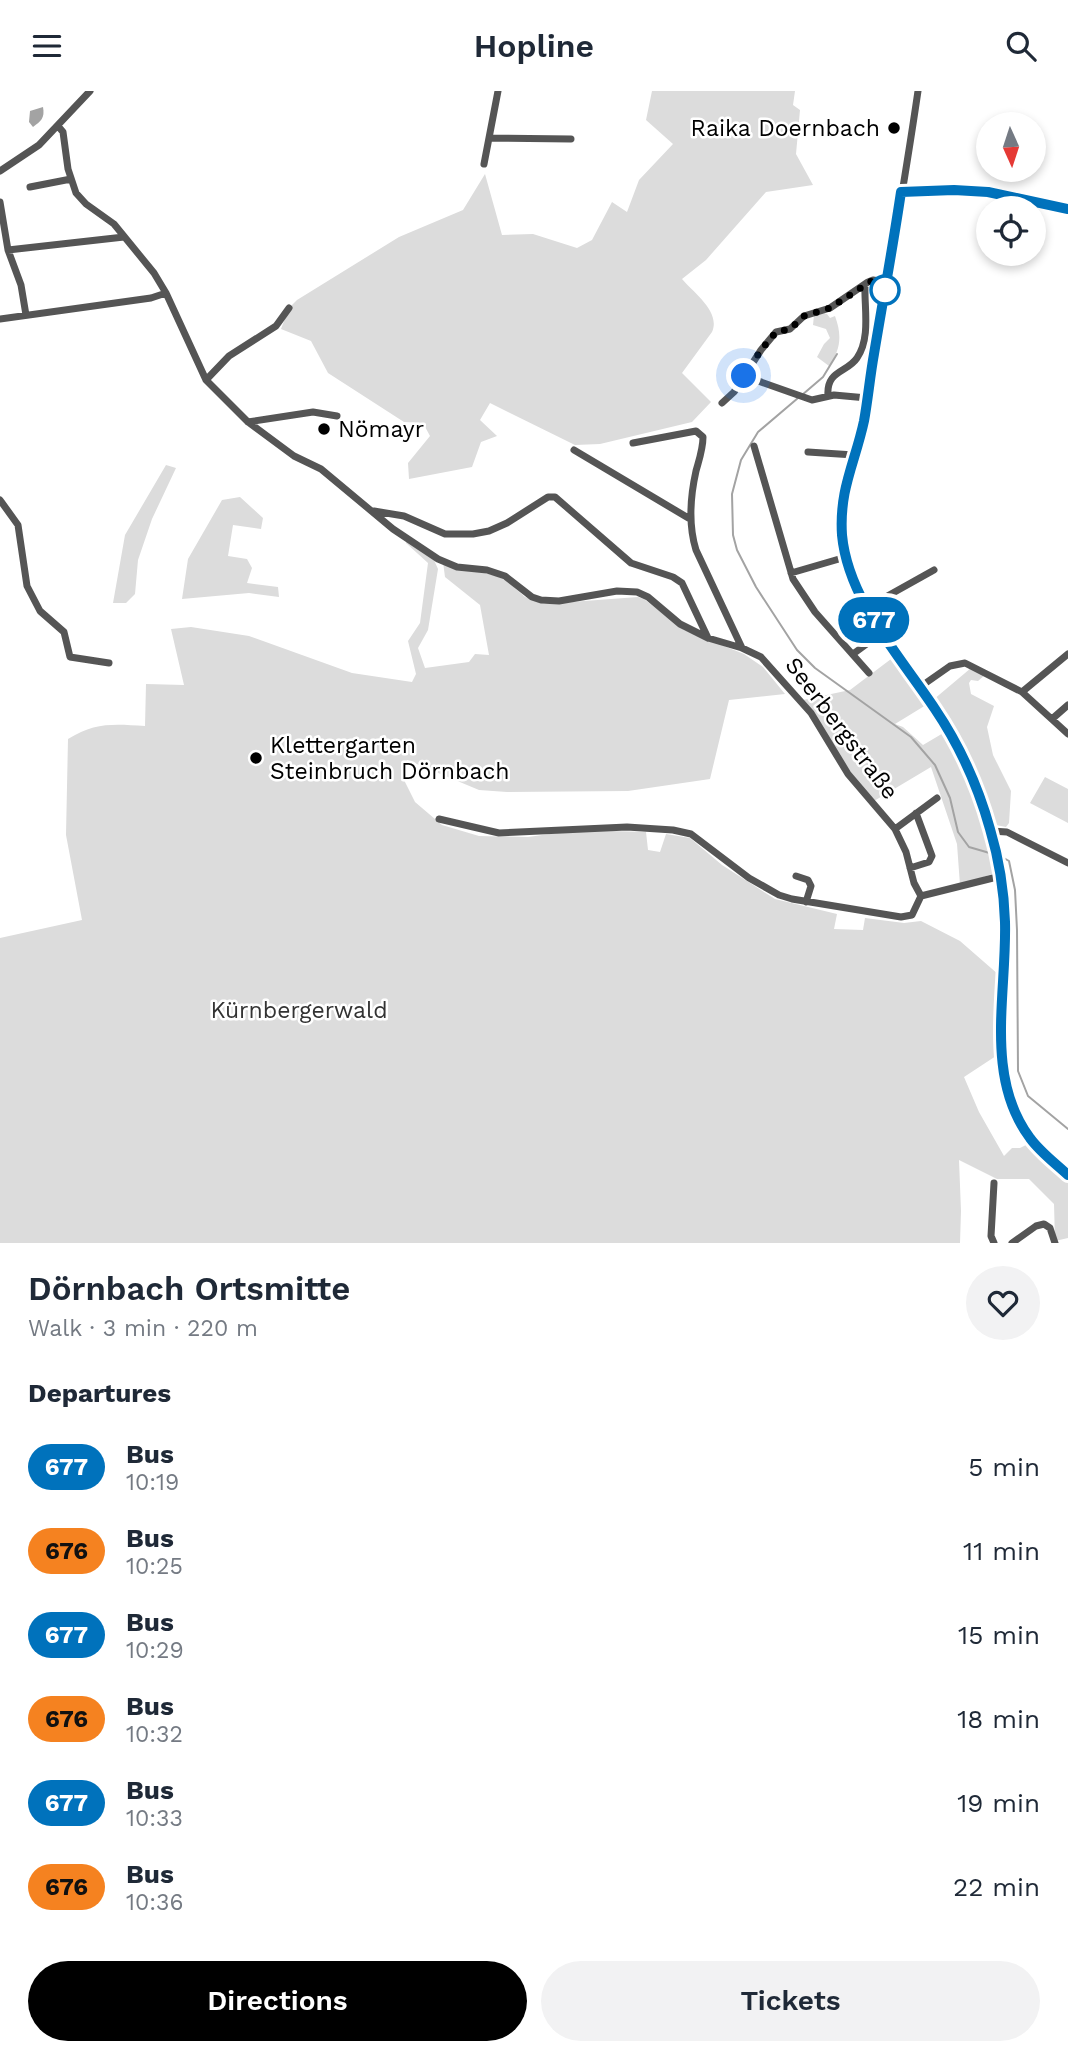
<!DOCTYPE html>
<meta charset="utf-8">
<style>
body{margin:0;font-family:"Work Sans",sans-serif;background:#f2f2f3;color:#1f2937;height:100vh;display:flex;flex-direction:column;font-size:26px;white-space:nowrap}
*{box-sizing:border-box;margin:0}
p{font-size:23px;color:#747a83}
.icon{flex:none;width:38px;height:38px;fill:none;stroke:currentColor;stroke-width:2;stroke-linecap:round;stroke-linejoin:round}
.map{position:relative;height:1152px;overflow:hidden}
.details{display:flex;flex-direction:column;background:#fff;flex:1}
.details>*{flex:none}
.badge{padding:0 14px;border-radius:23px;font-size:24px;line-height:46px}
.needle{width:46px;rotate:177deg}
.buttons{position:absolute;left:976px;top:21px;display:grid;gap:14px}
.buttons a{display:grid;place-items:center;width:70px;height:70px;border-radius:50%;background:#fff;box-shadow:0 4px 10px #0003;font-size:35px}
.you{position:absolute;width:35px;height:35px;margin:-18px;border:5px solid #fff;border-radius:50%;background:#1a73e8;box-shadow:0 0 0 10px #1a73e833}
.map>.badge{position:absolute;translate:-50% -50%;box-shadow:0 0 0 4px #fff}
h2{padding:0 28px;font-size:26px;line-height:63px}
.round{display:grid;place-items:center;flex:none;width:74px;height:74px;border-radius:37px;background:#f2f2f3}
.overview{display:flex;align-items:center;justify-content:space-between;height:119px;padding:0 28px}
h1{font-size:33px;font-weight:600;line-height:52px}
.cta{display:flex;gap:14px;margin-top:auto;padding:14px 28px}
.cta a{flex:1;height:80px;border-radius:42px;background:#000;color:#fff;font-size:28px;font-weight:600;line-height:80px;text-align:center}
.cta a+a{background:#f2f2f3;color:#1f2937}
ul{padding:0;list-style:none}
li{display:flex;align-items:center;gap:21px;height:84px;padding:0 28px}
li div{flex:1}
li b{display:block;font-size:26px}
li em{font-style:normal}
li .badge{min-width:77px;font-weight:700;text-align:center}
header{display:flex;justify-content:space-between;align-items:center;height:91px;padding:0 28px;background:#fff;font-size:32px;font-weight:600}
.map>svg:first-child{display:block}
.green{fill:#dcdcdc}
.water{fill:#a3a3a3}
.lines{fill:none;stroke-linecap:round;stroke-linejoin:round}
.stream{stroke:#a3a3a3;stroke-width:2}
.minor{stroke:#555;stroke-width:7}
.line-casing{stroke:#fff;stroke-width:16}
.line{stroke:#0072bc;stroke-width:10}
.walk{stroke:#000;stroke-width:7;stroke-dasharray:0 12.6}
.poi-dot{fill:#000;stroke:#fff;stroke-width:2.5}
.stop-dot{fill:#fff;stroke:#0072bc;stroke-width:3.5}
.labels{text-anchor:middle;stroke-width:5;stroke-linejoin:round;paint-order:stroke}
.poi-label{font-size:23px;fill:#000;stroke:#fff;text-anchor:start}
.street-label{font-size:23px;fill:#000;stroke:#fff}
.park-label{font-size:23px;fill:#333;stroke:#fff}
</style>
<header><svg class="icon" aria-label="menu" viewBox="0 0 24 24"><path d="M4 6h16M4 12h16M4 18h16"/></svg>Hopline<svg class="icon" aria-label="search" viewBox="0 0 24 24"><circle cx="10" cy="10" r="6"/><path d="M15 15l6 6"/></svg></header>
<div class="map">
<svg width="1068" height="1152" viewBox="0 0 1068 1152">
<rect width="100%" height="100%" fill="#fff"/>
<!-- green -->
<path class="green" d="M 652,0 L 795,0 L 793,14 L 800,19 L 796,63 L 813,94 L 766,101 L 706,169 L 682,188 C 694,202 721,221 712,241 L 682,282 L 711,311 L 692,331 L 600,353 L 575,354 L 490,312 L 480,329 L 497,345 L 481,351 L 472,376 L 409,388 L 408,372 L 430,345 L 423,332 L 404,331 L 328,282 L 311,250 L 281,238 L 289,217 L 297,209 L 399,146 L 463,119 L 485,83 L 502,144 L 533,143 L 577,157 L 592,149 L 612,111 L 627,121 L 639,89 L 673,53 L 646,29 Z
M 820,221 L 827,223 L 830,227 L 835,225 C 842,244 841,258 829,275 L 817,266 L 824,253 L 830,247 L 826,238 L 813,234 L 814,224 Z
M 166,374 L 176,377 L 152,428 L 138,469 L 135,503 L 126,512 L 113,512 L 125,444 Z
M 240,406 L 263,427 L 261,438 L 233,434 L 228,465 L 247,468 L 252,477 L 247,492 L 278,496 L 279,506 L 249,502 L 182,508 L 188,468 L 222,409 Z
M 406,450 L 434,469 L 438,478 L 428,539 L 418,557 L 425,577 L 469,571 L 475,563 L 489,564 L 480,514 L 445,486 L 443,471 L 496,485 L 507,490 L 525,506 L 544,513 L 638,506 L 644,508 L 684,539 L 744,563 L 763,576 L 785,603 L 729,609 L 710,688 L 628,700 L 507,701 L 479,699 L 407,669 L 404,689 L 415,711 L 442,734 L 479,745 L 528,746 L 578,739 L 646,741 L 648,759 L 660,761 L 666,743 L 690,747 L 722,774 L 775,808 L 837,823 L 834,838 L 863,839 L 865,827 L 904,832 L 921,830 L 960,850 L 999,884 L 999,963 L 964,986 L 979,1021 L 1004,1065 L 1012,1057 L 1020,1057 L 1028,1053 L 1068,1089 L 1068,1147 L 1055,1150 L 1054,1113 L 1029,1088 L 997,1088 L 959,1069 L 961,1120 L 960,1152 L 0,1152 L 0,847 L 82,829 L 66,744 L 68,648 C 95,631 114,633 145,635 L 146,593 L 184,594 L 171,538 L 191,536 L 249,545 L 352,582 L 412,591 L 416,583 L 408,550 L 420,532 L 428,472 L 406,452 Z
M 895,565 L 926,614 L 895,633 L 903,636 L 923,654 L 945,641 C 969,685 991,732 995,782 L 960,794 L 957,753 L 931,676 L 874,710 L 852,683 L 803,609 L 850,599 Z
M 971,577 L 985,584 L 978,590 L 971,589 L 969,592 L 971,603 L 994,615 L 987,636 L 993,664 L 1011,700 L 1009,732 L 1006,736 L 996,734 L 991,730 L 933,609 Z
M 1045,686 L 1068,698 L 1068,732 L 1030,712 Z"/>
<!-- water -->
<path class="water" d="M 43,16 C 45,27 41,30 33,36 L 29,31 L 30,20 Z"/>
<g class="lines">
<!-- stream -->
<path class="stream" d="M 802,304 L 823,286 L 837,263
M 798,307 L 758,341 L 741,369 L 732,403 L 733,444 L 737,459 L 756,496 L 797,559 L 815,577 L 911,646 L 935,674 L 950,707 L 958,741 L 969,756 L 993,763
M 1002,766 L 1009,770 L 1015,799 L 1017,839 L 1018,980 L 1028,1005 L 1068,1038"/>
<!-- minor -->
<path class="minor" d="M 918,0 C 902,109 883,217 864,326 C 858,363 840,395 842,433 C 845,507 899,562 937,621 C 961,658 980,699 992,742 C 999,772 1005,803 1005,833 C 1007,903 984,987 1030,1048 C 1041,1062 1055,1073 1068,1084
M 58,35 L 63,41 L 68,78 L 76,102 L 86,113 L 114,133 L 154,182 L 166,202 L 206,289 L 248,331 L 294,365 L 321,378 L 393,438 L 438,468 L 457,476 L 487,479 L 505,485 L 532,506 L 541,509 L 559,510 L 617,500 L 637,501 L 648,506 L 680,533 L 708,547
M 490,47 L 571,48
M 484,73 L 498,0
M 0,80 L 39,54 L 90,0
M 30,96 L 71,88
M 901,101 L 969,99 L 1068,119
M 0,111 L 8,159 L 21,194 L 26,224
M 8,159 L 124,146
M 0,228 L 151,207 L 166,202
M 744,285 L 812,309 L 834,304 L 867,307
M 206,289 L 229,265 L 276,235 L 289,217
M 828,305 C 826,279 847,282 857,267 C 871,247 864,216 865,194
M 722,312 L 734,301 L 761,259 L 776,241 L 790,238 L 804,225 L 830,217 L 868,191 L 873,189 L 886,191
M 248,331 L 313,321 L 337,325
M 633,352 L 696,340 L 703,346 C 703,358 699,369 696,380 C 690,407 688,433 696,459 L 742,557
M 754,355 L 793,488 L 815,521 L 869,582
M 574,359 L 690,428
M 808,361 L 854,364
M 0,409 L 18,434 L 27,495 L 40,520 L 64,541 L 70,566 L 109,572
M 374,420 L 404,425 L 445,443 L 473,443 L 489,440 L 507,432 L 548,406 L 555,406 L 631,472 L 673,486 L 682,492 L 708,547 L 742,557 L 761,566 L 811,622 L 848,683 L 895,738 L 906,761 L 914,792 L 921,805 L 1001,785
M 791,482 L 846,466
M 866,517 L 934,479
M 853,563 L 883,541
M 920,596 L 950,575 L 965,572 L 1022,601 L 1068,643
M 1022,601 L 1068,563
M 1052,628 L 1068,614
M 439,728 L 499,742 L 627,736 L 673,739 L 691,743 L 749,787 L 779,804 L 792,808 L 901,826 L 912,824 L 921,805
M 895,738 L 937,707
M 991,740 L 1007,741 L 1068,772
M 910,777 L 929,771 L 932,765 L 916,722
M 796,785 L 808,789 L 811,795 L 806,811
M 994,1092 L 991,1145 L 994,1152
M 1012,1152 L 1036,1135 L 1044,1133 L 1050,1137 L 1055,1152"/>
</g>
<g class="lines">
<defs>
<path id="line" d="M 1068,118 L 988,101 L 954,99 L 901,101 C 893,155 883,209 874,263 C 870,285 868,308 864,330 C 855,372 839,398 842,444 C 848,509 900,565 935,618 C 960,655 978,695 990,738 C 999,768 1004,800 1005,831 C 1007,902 984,986 1030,1047 C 1040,1061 1055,1072 1068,1084"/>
</defs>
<!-- line casing -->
<use href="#line" class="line-casing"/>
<!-- line -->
<use href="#line" class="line"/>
<!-- walk -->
<path class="walk" d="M 744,285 L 761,259 L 776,241 L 790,238 L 804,225 L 830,217 L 873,189 L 886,191 L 885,199"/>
</g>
<!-- markers -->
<g class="poi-dot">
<circle cx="894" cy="37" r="7"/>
<circle cx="324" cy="338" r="7"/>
<circle cx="256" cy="667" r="7"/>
</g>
<circle class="stop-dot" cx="885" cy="199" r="14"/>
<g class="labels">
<!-- poi labels -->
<g class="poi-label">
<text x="880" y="45" text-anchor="end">Raika Doernbach</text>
<text x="338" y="346">Nömayr</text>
<text x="270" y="662">Klettergarten<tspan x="270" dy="26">Steinbruch Dörnbach</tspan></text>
</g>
<!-- street labels -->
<g class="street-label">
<text transform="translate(842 637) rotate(53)" y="8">Seerbergstraße</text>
</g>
<!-- park labels -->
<g class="park-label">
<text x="299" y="927">Kürnbergerwald</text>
</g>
</g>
</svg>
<div class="buttons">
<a><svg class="needle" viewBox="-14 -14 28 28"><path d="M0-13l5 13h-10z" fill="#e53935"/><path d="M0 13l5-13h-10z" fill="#747a83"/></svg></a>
<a><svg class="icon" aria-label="locate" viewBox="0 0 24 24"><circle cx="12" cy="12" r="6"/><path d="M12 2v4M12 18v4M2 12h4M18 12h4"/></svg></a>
</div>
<div class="you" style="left:744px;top:285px"></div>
<b class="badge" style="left:874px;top:529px;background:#0072bc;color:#fff">677</b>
</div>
<section class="details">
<div class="overview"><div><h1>Dörnbach Ortsmitte</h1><p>Walk · 3 min · 220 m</p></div><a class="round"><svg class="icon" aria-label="heart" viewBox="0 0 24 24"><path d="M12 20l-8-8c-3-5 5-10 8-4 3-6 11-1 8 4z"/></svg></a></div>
<h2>Departures</h2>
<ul>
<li><span class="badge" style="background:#0072bc;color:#fff">677</span><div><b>Bus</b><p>10:19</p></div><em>5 min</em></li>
<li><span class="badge" style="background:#f58220;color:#111">676</span><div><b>Bus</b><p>10:25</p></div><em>11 min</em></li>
<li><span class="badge" style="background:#0072bc;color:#fff">677</span><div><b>Bus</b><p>10:29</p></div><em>15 min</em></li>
<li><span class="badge" style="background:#f58220;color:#111">676</span><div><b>Bus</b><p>10:32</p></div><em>18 min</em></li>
<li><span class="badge" style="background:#0072bc;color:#fff">677</span><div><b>Bus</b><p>10:33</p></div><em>19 min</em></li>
<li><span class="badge" style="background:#f58220;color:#111">676</span><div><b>Bus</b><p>10:36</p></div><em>22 min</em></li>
</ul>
<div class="cta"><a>Directions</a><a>Tickets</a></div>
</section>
